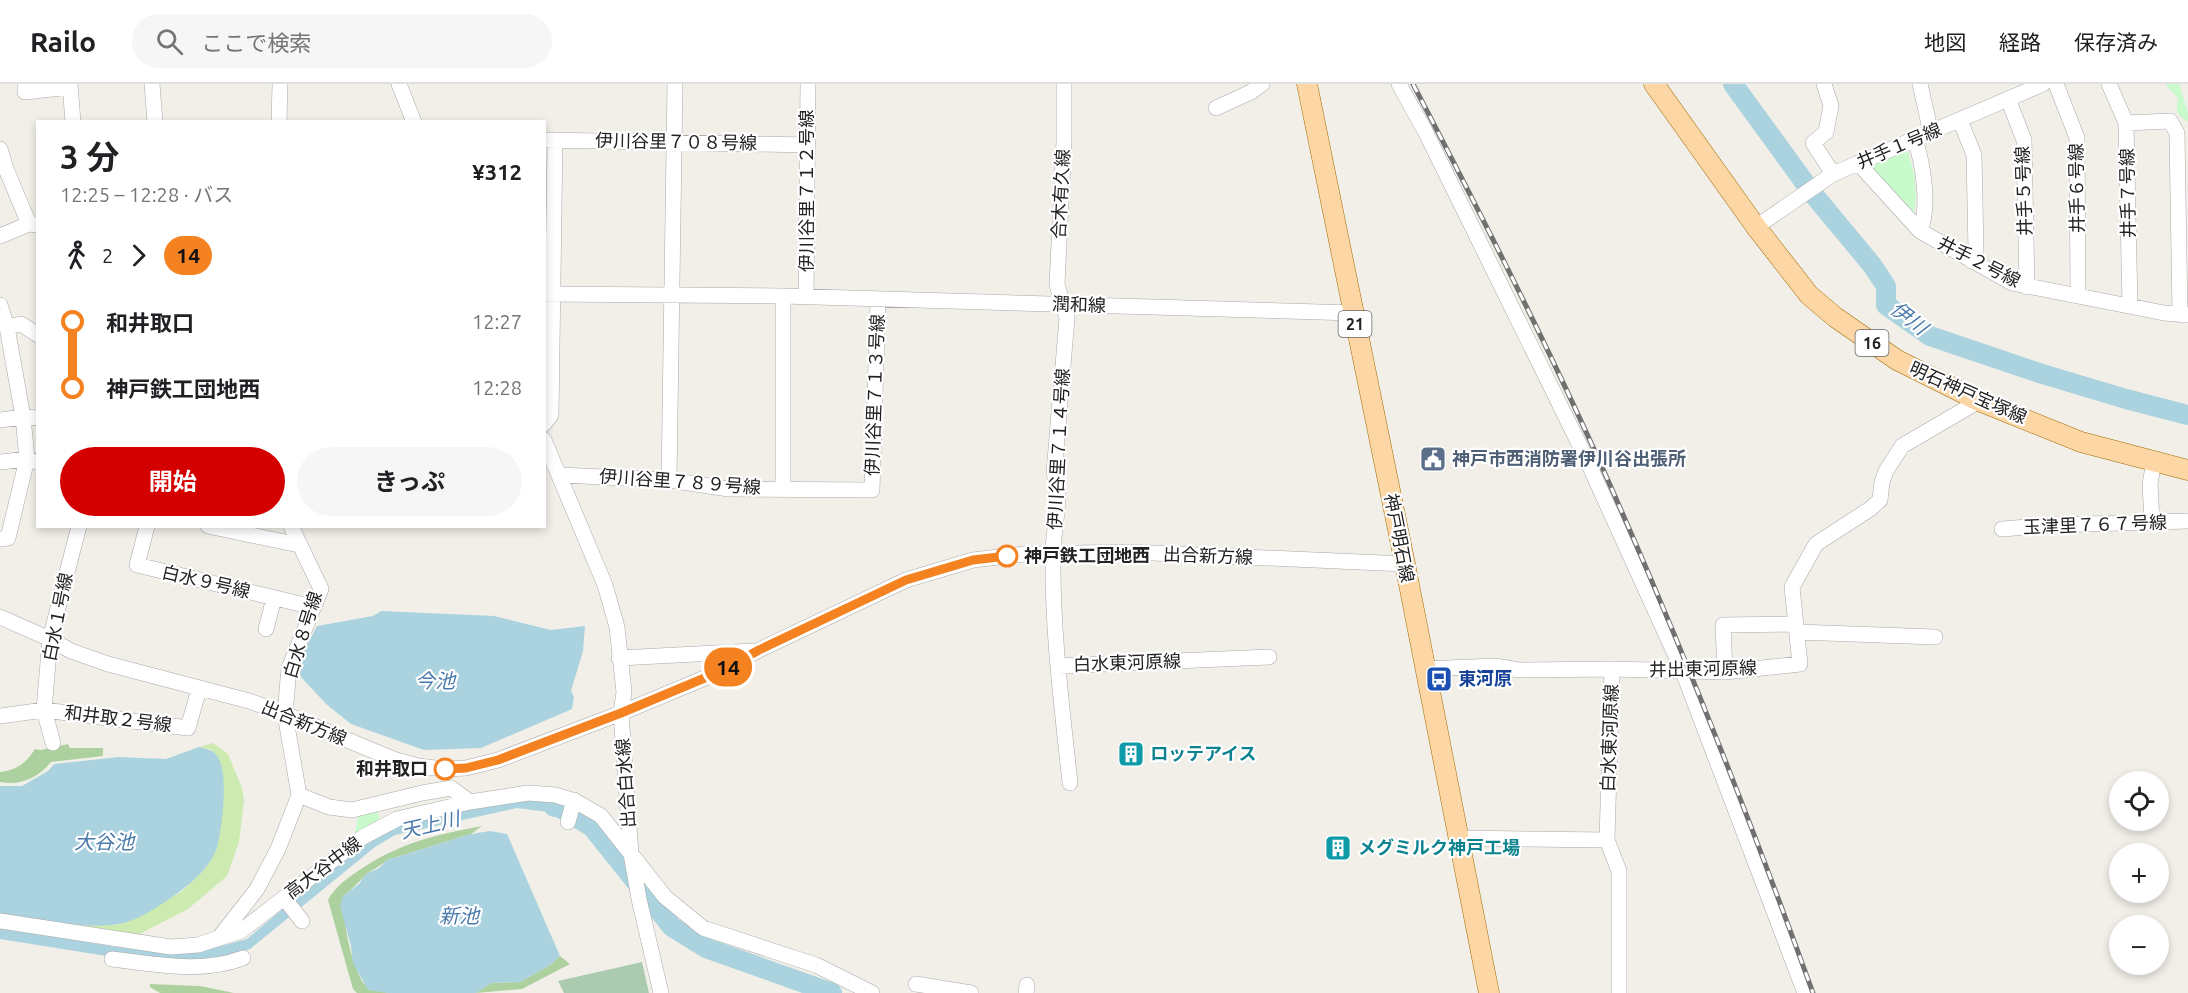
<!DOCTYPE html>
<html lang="ja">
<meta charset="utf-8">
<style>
body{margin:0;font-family:Ubuntu,"Noto Sans JP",sans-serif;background:#f6f6f6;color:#202124;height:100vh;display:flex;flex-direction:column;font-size:22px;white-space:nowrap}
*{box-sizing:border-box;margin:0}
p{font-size:20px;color:#757577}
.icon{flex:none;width:33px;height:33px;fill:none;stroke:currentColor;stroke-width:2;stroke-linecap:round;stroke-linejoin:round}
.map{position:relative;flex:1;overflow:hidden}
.drawer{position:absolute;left:36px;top:36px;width:510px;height:408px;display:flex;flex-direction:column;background:#fff;border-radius:0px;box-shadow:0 3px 9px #0003}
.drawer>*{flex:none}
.badge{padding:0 12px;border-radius:20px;font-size:21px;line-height:39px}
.tools{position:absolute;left:2109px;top:687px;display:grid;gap:12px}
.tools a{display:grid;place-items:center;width:60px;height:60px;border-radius:50%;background:#fff;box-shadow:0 3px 9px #0003;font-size:30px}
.map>.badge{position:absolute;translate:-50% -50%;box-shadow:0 0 0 3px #fff}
.legs{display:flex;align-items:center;gap:9px;height:66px;padding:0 24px;font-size:20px}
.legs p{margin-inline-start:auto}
.head{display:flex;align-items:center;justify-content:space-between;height:102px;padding:0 24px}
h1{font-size:33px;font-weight:700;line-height:45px}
.button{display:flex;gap:12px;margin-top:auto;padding:12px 24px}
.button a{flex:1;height:69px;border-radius:36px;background:#d40000;color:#fff;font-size:24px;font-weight:700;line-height:69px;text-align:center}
.button a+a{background:#f6f6f6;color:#202124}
ul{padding:0 24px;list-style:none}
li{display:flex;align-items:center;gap:21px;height:66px;font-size:22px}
li i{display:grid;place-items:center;width:9px;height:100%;margin:0 8px;background:currentColor}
li i::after{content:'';width:15px;height:15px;margin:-8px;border:4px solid;border-radius:50%;background:#fff}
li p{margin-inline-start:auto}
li:first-child i{background:linear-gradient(#0000 50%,currentColor 0)}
li:last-child i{background:linear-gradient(currentColor 50%,#0000 0)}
header{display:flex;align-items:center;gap:36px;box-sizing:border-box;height:84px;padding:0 30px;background:#fff;border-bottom:2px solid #e0e0e0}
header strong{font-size:28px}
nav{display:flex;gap:33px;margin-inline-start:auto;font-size:21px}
.search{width:420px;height:54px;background:#f6f6f6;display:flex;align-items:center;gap:15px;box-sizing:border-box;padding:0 21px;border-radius:33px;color:#757577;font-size:22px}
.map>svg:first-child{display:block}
.grass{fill:#cdebb0}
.forest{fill:#add19e}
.cemetery{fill:#aacbaf}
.park{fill:#c8facc}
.water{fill:#aad3df}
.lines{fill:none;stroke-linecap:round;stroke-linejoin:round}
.river{stroke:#aad3df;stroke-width:20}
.minor-casing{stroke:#a9a9a9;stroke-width:16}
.major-casing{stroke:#a06b00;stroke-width:21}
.minor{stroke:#fff;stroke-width:15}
.major{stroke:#fcd6a4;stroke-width:20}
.rail-casing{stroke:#707070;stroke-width:5}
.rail{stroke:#fff;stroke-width:3;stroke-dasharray:9;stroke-linecap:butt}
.line-1-casing{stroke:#fff;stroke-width:14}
.line-1{stroke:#f58220;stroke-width:9}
.stop-1-dot{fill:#fff;stroke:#f58220;stroke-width:3}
.labels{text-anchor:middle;stroke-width:4.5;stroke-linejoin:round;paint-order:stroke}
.shield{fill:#fff;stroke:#646464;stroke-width:1.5}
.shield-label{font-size:16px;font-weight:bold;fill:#222}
.street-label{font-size:18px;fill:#222;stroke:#fff}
.service-label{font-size:18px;font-weight:bold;fill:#4e5e75;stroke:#fff;text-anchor:start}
.stop-label{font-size:18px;font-weight:bold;fill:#222;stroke:#fff;text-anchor:start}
.transit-label{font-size:18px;font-weight:bold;fill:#164399;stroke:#fff;text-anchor:start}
.culture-label{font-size:18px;font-weight:bold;fill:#0d838f;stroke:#fff;text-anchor:start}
.water-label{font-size:20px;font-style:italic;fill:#4a7aab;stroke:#fff}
</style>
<header>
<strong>Railo</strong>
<div class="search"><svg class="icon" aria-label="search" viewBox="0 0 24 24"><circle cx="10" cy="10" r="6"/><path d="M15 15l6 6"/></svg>ここで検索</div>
<nav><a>地図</a><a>経路</a><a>保存済み</a></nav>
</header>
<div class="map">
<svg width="2188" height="909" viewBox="0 0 2188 909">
<rect width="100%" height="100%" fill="#f2efe9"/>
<!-- grass -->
<path class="grass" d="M 213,659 L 228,670 L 242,704 L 244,716 L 239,758 L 227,792 L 188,825 L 132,854 L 64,845 L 55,838 L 117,841 L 129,837 L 181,808 L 205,785 L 216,766 L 221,738 L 223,697 L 212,666 L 199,663 Z"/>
<!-- forest -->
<path class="forest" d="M 68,660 L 70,664 L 103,664 L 103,672 L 51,678 C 38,694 20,702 0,698 L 0,688 C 17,686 26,679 35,665 L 41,666 Z
M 482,742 L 471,750 L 387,776 C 380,783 372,785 366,791 C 358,798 352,806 343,812 C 344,842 349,873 363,899 L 388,909 L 357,909 L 353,905 L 328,816 C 335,802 349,793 361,785 C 402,758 435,751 482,742 Z
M 560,872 L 570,880 L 522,905 L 476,909 L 491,899 L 520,898 L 550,881 Z
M 150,900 L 200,902 L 234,909 L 160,909 L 150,903 Z"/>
<!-- cemetery -->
<path class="cemetery" d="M 642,878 L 649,909 L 564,909 L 558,897 Z"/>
<!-- park -->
<path class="park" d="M 2165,0 L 2179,0 L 2188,28 L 2188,38 C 2177,31 2175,27 2178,14 Z
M 1907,66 C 1915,87 1918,109 1914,130 L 1870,85 L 1870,81 Z
M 376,725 L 381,738 L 354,753 L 359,729 Z"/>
<!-- water -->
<path class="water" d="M 381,527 L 494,532 L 551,546 L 585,542 L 583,567 L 571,607 L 574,613 L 572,625 L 481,664 L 424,666 L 351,640 L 326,620 L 301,593 L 297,580 L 317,542 L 373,532 Z
M 199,663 C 207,665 214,666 218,673 C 229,691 222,744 217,764 C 215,770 210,778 206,783 C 192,802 149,831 127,838 C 98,848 32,835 0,830 L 0,702 L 22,702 L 48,687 L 54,680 L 119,673 L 166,675 Z
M 526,715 L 569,721 L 566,731 L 561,729 L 560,733 L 555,732 L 556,729 L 517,724 L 395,751 L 375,763 L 250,865 L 208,878 L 119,874 L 0,855 L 0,844 L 116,863 L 195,869 L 247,855 L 329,786 L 380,750 L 414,736 Z
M 490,747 L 507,750 L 560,872 L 550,881 L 520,898 L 491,899 L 476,909 L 388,909 L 368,906 L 353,879 L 351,862 L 340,822 L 343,812 L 359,800 L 366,790 L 379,784 L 387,776 L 471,750 Z"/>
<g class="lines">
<!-- river -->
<path class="river" d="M 1733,0 L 1813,110 L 1872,181 L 1886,202 L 1886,221 L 1930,252 L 2039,289 L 2126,315 L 2188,331
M 554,723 L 559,723 L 592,743 L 672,843 L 706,864 L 832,909"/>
<defs>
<path id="minor" d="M 25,0 L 25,8 L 70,3
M 70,0 L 73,38
M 152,0 L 155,38
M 399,0 L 414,38
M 1064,0 L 1064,57 L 1057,201 L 1067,234 L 1054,389 C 1063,415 1053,442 1053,470 C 1052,546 1062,623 1070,699
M 1399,0 L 1425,47 L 1585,372 L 1683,588 L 1805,909
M 1824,0 L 1831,22 L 1826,48 L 1813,59 L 1833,90
M 1920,0 L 1931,49
M 2056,0 L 2077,54 L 2078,212
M 2109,0 L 2126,39 L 2130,222
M 2008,15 L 2024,56 L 2027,203
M 1216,24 L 1251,8 L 1262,0
M 1960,36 L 1974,71 L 1976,166 L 1972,177
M 279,38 L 280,0
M 2126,39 L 2170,37 L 2177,49 L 2180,231
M 1915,55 C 1923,80 1930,122 1920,147
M 547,56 L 808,61
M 0,65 L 6,85 L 29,140
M 1858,79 L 1920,147 L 2012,199 L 2164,229 L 2188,231
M 1756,143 L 1833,90 L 2043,0
M 0,152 L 29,140 L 38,141
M 544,210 L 783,212 L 1353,229
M 806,213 L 808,0
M 0,221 L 7,243 L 23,333 L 38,334
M 7,243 L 21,240 L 38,251
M 0,336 L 23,333 L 27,375 L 8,454 L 0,455
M 544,340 L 551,331 L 555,56
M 544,356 L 605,501 L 617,543 L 624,608 L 621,629 L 631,770 L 639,815 L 661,909
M 0,378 L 27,375 L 38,378
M 560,391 L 669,396 L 729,405 L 872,406 L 878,216
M 669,396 L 675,0
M 783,404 L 783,212
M 2152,437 L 2150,400 L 2154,377
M 147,442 L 137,481 L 313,523
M 208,442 L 299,461
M 291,442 L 321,505 L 289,584 L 285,630 L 299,711 L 329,723 L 352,726 L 422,709 L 451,704 L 470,718
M 2002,445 L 2053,441 L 2188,437
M 0,533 L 50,555 L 71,567 L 108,580 L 249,617 L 285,630 L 393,675 L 418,682 L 444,685 L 466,684 L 498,676 L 621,629 L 719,588 L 759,566 L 906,496 L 973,476 L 1025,470 L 1130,468 L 1405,480
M 266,545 L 274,514
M 1797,548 L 1935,553
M 619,574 L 754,567
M 1058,582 L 1269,573
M 1424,585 L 1495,582 L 1519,586 L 1612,585 L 1607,756 L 1619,787 L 1619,909
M 1612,585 L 1725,588 L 1800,580 L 1792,503 L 1816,460 L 1870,425 L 1880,416 L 1882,398 L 1886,387 L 1902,362 L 1979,317
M 1725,588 L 1723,541 L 1796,540
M 0,632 L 44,626 L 188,644 L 199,605
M 53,659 L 44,626 L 50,555 L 79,442
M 568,738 L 574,716
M 1459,754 L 1607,756
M 284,814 L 302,837
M 0,837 L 171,863 L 198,861 L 241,847 L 363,753 L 397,735 L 470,718 L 528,709 L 555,711 L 575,717 L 601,732 L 665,813 L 703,844 L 816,881 L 872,909
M 218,855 L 257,805 L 278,765 L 299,711
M 112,875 C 155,880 201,890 243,874
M 916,900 L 971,909
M 1026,909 L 1027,901"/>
<path id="major" d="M 1307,0 L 1405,480 L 1489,909
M 1654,0 L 1756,143 L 1809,211 L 1835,233 L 1897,276 L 1979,317 L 2081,358 L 2188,386"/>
</defs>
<!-- minor casing -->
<use href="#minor" class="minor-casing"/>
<!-- major casing -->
<use href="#major" class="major-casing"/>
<!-- minor -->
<use href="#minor" class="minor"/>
<!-- major -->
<use href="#major" class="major"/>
<defs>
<path id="rail" d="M 1413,0 C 1486,140 1558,281 1621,426 C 1691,585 1754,746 1813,909"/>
</defs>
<!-- rail casing -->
<use href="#rail" class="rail-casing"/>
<!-- rail -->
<use href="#rail" class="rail"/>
</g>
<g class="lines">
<defs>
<path id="line-1" d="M 445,685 L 466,684 L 498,676 L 621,629 L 719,588 L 759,566 L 906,496 L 973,476 L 1007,472"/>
</defs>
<!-- line-1 casing -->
<use href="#line-1" class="line-1-casing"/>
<!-- line-1 -->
<use href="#line-1" class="line-1"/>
</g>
<!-- icons -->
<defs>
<symbol id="civic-square" viewBox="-11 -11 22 22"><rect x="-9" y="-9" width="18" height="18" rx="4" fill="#5c6f8a" stroke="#fff"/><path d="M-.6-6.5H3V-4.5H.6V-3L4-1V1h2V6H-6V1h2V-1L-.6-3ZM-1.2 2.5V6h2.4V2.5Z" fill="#fff"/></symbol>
<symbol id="bus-square" viewBox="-11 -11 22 22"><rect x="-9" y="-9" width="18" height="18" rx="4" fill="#1a4fb4" stroke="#fff"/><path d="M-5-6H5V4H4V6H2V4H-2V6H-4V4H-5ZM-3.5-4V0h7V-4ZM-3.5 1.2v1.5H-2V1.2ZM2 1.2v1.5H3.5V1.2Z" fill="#fff"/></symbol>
<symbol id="building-square" viewBox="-11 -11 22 22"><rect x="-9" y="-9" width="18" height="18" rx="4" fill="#0f9aa8" stroke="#fff"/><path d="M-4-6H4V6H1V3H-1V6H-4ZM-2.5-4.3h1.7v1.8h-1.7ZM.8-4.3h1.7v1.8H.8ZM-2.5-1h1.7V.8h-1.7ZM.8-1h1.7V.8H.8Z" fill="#fff"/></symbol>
</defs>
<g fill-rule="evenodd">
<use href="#civic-square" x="1418" y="360" width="30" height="30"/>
<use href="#bus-square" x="1424" y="580" width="30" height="30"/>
<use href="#building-square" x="1116" y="655" width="30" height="30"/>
<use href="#building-square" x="1323" y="749" width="30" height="30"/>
</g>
<!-- markers -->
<g class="stop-1-dot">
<circle cx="1007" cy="472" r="10"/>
<circle cx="445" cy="685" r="10"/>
</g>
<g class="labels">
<!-- shield labels -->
<g class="shield">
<rect x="1338.5" y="227" width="33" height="26" rx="4.5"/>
<rect x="1855.5" y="246" width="33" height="26" rx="4.5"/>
</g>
<g class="shield-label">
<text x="1355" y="246">21</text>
<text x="1872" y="265">16</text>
</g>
<!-- street labels -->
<g class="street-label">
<text transform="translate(676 58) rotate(1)" y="6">伊川谷里７０８号線</text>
<text transform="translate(1899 62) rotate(-23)" y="6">井手１号線</text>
<text transform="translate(2077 104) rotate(-91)" y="6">井手６号線</text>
<text transform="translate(807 107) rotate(-90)" y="6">伊川谷里７１２号線</text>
<text transform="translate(2024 107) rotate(-92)" y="6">井手５号線</text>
<text transform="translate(2128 109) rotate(-91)" y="6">井手７号線</text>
<text transform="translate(1061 110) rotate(-87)" y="6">合木有久線</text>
<text transform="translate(1979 178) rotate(27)" y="6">井手２号線</text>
<text transform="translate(1079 221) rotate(2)" y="6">潤和線</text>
<text transform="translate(1968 309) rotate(24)" y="6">明石神戸宝塚線</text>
<text transform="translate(875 311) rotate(-88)" y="6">伊川谷里７１３号線</text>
<text transform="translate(1059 365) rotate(-87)" y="6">伊川谷里７１４号線</text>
<text transform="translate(680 398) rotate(4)" y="6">伊川谷里７８９号線</text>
<text transform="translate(2095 441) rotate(-2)" y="6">玉津里７６７号線</text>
<text transform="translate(1399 454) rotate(79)" y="6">神戸明石線</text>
<text transform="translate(1208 472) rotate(2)" y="6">出合新方線</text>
<text transform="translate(206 498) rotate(13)" y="6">白水９号線</text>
<text transform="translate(58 533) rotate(-79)" y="6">白水１号線</text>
<text transform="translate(303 551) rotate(-73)" y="6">白水８号線</text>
<text transform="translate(1127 579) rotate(-2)" y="6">白水東河原線</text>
<text transform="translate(1703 585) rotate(-1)" y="6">井出東河原線</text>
<text transform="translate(118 635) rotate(7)" y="6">和井取２号線</text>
<text transform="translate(304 639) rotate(22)" y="6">出合新方線</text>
<text transform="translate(1610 654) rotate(-88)" y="6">白水東河原線</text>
<text transform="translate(626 699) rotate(-94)" y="6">出合白水線</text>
<text transform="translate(323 784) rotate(-37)" y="6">高大谷中線</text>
</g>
<!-- service labels -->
<g class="service-label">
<text x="1452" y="381">神戸市西消防署伊川谷出張所</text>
</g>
<!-- stop labels -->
<g class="stop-label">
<text x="1024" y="478">神戸鉄工団地西</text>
<text x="428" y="691" text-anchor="end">和井取口</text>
</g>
<!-- transit labels -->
<g class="transit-label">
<text x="1458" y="601">東河原</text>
</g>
<!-- culture labels -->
<g class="culture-label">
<text x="1150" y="676">ロッテアイス</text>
<text x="1358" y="770">メグミルク神戸工場</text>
</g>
<!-- water labels -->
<g class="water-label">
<text transform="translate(1909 234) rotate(38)" y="7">伊川</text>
<text x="435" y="604">今池</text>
<text transform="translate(430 741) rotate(-13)" y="7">天上川</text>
<text x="104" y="765">大谷池</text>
<text x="459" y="839">新池</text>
</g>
</g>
</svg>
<div class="tools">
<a><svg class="icon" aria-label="locate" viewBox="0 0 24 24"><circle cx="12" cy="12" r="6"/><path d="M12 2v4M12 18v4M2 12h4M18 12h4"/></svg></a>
<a>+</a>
<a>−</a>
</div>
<b class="badge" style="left:728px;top:583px;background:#f58220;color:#111">14</b>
<section class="drawer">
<div class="head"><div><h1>3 分</h1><p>12:25 – 12:28 · バス</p></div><b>¥312</b></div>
<div class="legs"><svg class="icon" aria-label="walk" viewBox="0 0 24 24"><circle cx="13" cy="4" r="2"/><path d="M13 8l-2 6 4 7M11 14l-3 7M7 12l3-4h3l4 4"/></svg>2<svg class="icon" aria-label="forward" viewBox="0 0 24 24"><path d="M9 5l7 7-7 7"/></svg><b class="badge" style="background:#f58220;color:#111">14</b></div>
<ul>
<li><i style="color:#f58220"></i><b>和井取口</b><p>12:27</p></li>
<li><i style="color:#f58220"></i><b>神戸鉄工団地西</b><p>12:28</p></li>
</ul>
<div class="button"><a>開始</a><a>きっぷ</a></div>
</section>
</div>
